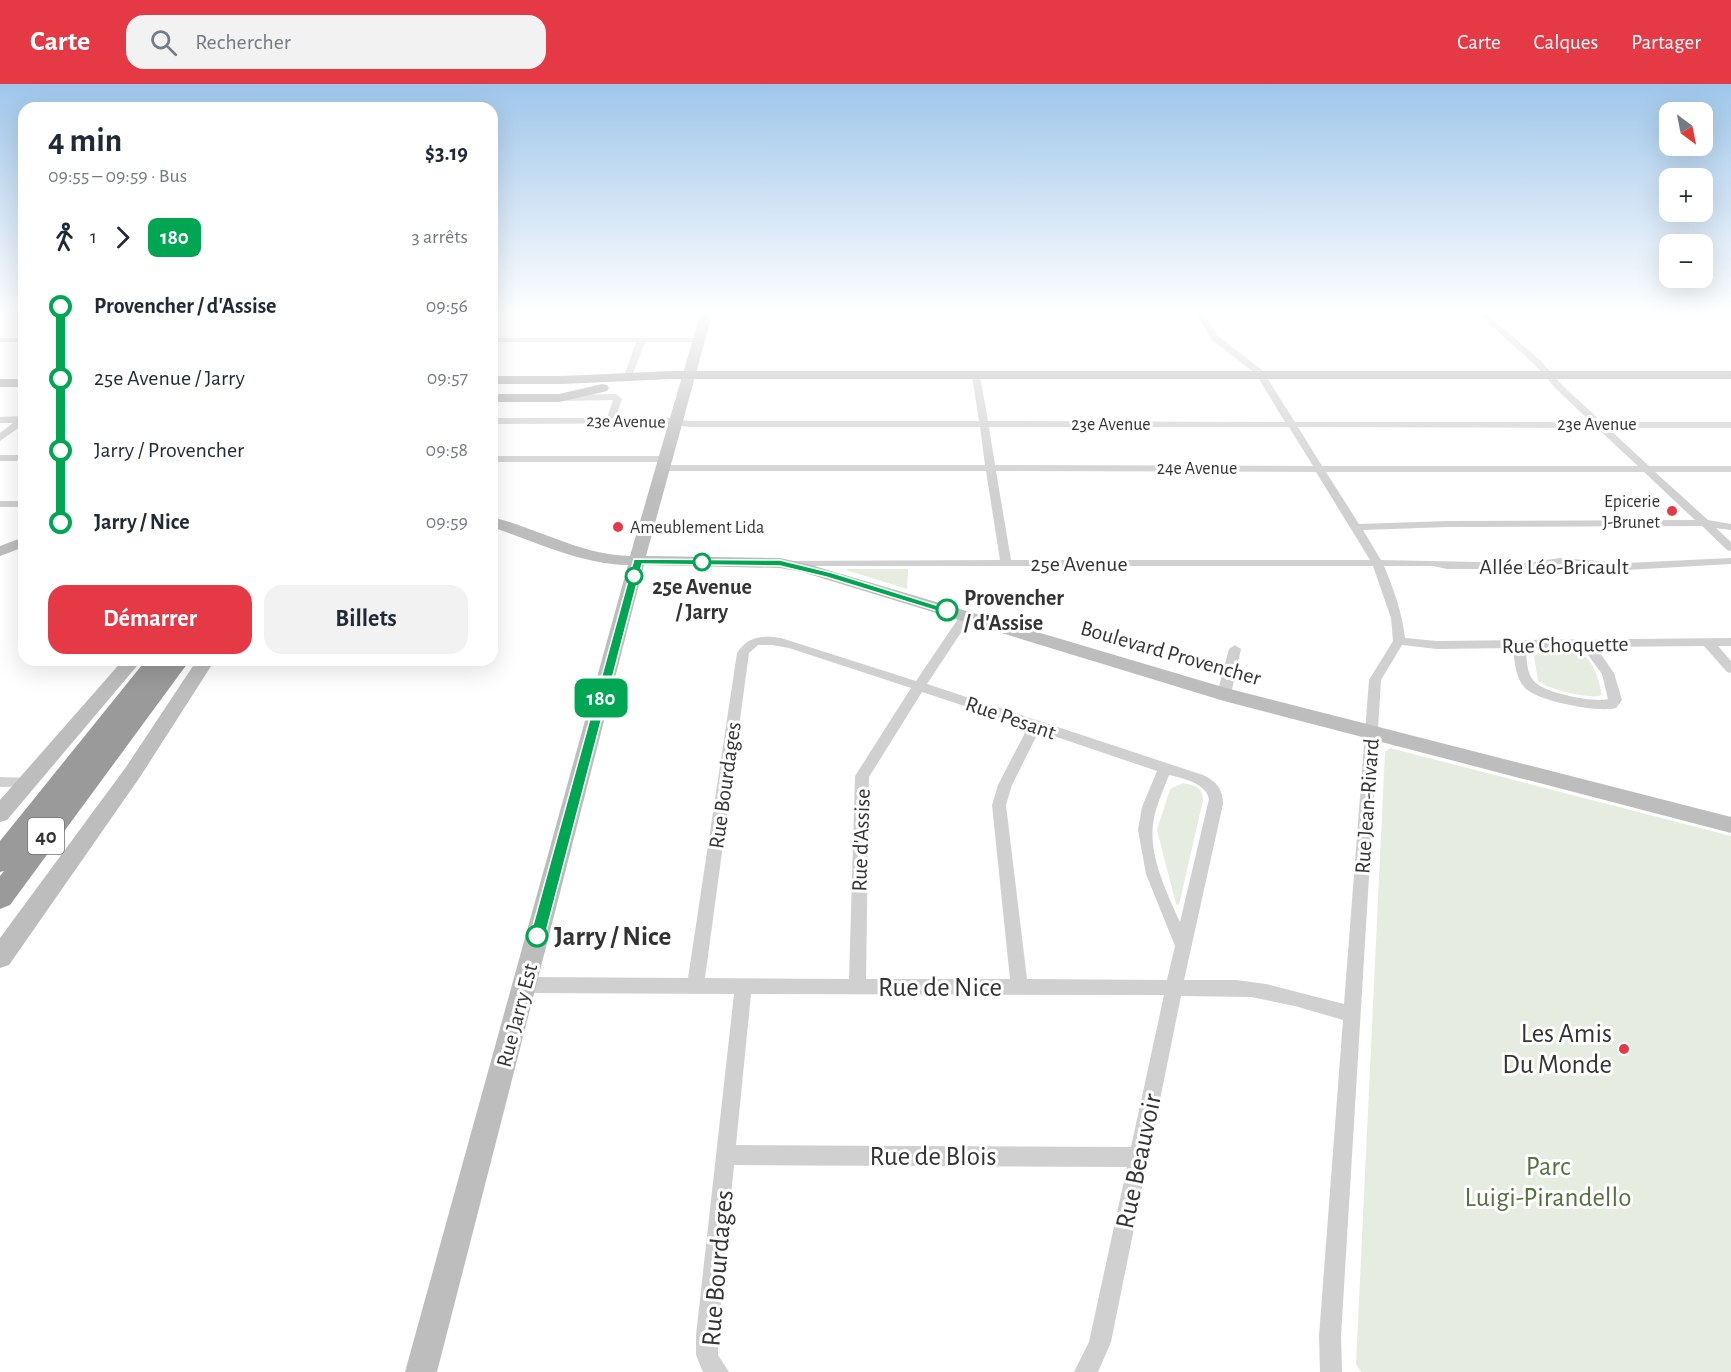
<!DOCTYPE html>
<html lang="fr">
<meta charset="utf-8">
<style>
body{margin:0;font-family:"Alegreya Sans",sans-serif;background:#f2f2f3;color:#1f2937;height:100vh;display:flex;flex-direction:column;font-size:22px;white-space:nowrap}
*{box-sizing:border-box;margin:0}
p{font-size:20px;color:#747a83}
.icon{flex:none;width:33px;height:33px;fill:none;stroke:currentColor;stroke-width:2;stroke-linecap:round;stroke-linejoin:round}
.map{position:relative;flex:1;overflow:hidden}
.panel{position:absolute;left:18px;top:18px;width:480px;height:564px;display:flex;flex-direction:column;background:#fff;border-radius:18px;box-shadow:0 6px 24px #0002}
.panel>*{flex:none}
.badge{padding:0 12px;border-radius:9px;font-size:21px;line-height:39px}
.needle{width:39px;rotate:148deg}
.controls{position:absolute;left:1659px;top:18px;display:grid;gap:12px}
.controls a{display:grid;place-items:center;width:54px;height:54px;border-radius:12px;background:#fff;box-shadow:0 6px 24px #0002;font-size:30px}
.map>.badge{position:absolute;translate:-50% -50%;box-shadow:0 0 0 3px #fff}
.legs{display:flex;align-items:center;gap:9px;height:66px;padding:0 30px;font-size:20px}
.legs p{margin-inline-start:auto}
.headline{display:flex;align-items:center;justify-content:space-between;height:102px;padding:0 30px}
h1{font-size:33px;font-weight:700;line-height:45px}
.cta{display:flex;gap:12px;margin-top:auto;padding:12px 30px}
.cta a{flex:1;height:69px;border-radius:18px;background:#e63946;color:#fff;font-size:24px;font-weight:700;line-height:69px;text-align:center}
.cta a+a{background:#f2f2f3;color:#1f2937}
ul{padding:0 30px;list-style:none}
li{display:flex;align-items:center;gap:21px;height:72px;font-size:22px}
li i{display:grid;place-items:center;width:9px;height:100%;margin:0 8px;background:currentColor}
li i::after{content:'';width:15px;height:15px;margin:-8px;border:4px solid;border-radius:50%;background:#fff}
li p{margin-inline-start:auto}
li:first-child i{background:linear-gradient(#0000 50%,currentColor 0)}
li:last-child i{background:linear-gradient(currentColor 50%,#0000 0)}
header{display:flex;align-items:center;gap:36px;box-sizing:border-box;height:84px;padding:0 30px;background:#e63946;color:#fff}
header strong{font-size:28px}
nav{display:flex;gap:33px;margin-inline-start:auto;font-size:21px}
.search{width:420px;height:54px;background:#f2f2f3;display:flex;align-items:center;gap:15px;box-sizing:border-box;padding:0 21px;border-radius:18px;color:#747a83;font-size:22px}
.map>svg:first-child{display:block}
.green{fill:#e6ecdf}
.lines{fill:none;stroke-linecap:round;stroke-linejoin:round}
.street{fill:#d0d0d0;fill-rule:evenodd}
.secondary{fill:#bdbdbd;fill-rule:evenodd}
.primary{fill:#ababab;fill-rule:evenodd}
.highway{fill:#9a9a9a;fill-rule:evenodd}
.line-1{fill:#00a651;stroke:#fff;stroke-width:1.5}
.poi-dot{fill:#e63946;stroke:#fff;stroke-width:2}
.stop-1-dot{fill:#fff;stroke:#00a651;stroke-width:3}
.labels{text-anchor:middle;stroke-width:6;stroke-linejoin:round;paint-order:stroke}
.far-street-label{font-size:18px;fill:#333;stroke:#fff}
.far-poi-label{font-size:18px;fill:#333;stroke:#fff;text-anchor:end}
.shield{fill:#fff;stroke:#707070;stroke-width:1.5}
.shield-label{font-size:21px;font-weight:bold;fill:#333}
.street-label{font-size:22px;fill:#333;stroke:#fff}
.stop-label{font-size:22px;font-weight:bold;fill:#333;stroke:#fff}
.near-stop-label{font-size:27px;font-weight:bold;fill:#333;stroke:#fff;text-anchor:start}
.near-street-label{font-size:27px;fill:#333;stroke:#fff}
.near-poi-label{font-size:27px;fill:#333;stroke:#fff;text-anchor:end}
.near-park-label{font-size:27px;fill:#56703f;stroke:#fff}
</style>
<header>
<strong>Carte</strong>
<div class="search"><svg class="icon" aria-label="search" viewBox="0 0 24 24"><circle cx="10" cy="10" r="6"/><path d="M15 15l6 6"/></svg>Rechercher</div>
<nav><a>Carte</a><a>Calques</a><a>Partager</a></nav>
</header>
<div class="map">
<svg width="1731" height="1288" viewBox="0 0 1731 1288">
<rect width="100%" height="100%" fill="#fff"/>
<!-- green -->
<path class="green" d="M 908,485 L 907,505 L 846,486 L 848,485 Z
M 1579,568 C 1594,576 1599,596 1602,611 C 1590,616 1548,605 1538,597 L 1534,572 L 1539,569 Z
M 1390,664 L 1731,752 L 1731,1288 L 1361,1288 L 1356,1280 L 1385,668 Z
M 1183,699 C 1194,701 1203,703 1203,716 L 1179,821 L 1176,820 L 1157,746 L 1170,705 Z"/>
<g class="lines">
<!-- street -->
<path class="street" d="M 1194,227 L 1202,227 L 1218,252 L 1262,286 L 1295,338 L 1591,338 L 1557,306 L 1535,281 L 1475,227 L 1483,227 L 1541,277 L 1563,302 L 1602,338 L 1731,338 L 1731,344 L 1608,344 L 1649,382 L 1731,382 L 1731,388 L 1655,388 L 1708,436 L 1731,440 L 1731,446 L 1716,444 L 1731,458 L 1731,467 L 1727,466 L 1702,442 L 1448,443 L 1363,446 L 1381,476 L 1528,479 L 1559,474 L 1626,479 L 1731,474 L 1731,480 L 1626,486 L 1559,480 L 1529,485 L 1447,485 L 1433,482 L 1384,482 C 1394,506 1402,528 1405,554 L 1437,557 L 1731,554 L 1731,562 L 1718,562 L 1731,577 L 1731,589 L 1727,588 L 1704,562 L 1596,563 L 1614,589 L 1622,616 L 1616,624 C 1599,629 1537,617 1525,604 C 1515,593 1515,579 1513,564 L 1437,565 L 1402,561 L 1381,596 L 1341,1252 L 1342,1288 L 1320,1288 L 1319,1252 L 1343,936 L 1295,922 L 1251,913 L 1181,912 L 1111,1258 L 1098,1288 L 1074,1288 L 1089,1258 L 1127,1083 L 734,1081 L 718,1251 L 718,1271 L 729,1288 L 703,1288 L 696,1271 L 696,1251 L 734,910 L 524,909 L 518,906 L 515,901 L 518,896 L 524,893 L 688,894 L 737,569 C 748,552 763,551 781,554 L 916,597 L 962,529 L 970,529 L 972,532 L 927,600 L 1203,691 C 1216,697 1223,705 1223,720 L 1184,896 L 1236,896 L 1266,900 L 1344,920 L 1369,596 L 1393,557 L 1391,534 L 1373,482 L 785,482 L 781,481 L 781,477 L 1000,476 L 986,387 L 663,387 L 658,384 L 663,381 L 985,381 L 980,343 L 689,343 L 663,339 L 492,340 L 492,334 L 607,334 L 613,316 L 561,317 L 557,314 L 561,311 L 616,310 L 622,315 L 616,333 L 663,333 L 689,337 L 979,337 L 972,292 L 976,289 L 980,292 L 988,337 L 1285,338 L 1256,290 L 1212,256 ZM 989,343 L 1289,343 L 1313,382 L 995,381 ZM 1298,343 L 1597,344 L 1638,382 L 1322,382 ZM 996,387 L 1316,388 L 1370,476 L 1011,476 ZM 1326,388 L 1644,388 L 1695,436 L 1448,437 L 1359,440 ZM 758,561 L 772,561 L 789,564 L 911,604 L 855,692 L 849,895 L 705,894 L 749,569 ZM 1526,564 L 1583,564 L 1602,590 L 1608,615 C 1594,619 1542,609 1533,596 C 1526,587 1527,574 1526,564 ZM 922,608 L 1028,643 L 998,701 L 992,721 L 1010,895 L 866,895 L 869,693 ZM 1039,647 L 1157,687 L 1142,723 L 1138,746 L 1146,790 L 1175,862 L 1167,896 L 1027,895 L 1006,721 L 1012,701 ZM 1169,691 C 1182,694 1206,699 1209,715 L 1180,838 C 1167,809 1149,773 1153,740 C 1155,723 1163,707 1169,691 ZM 751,910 L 1164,911 L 1131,1063 L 736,1061 Z
M 0,254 L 24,254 L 24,258 L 0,258 Z
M 492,254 L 699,254 L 703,256 L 699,258 L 645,258 L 632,292 L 628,295 L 624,292 L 636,258 L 492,258 Z
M 24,332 L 24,340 L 0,357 L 0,349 L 13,339 L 0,339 L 0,333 Z
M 0,371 L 24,371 L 24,377 L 0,377 Z
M 492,372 L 664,372 L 669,375 L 664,378 L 492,378 Z
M 0,417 L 24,417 L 24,423 L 0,423 Z
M 1235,561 L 1241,565 L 1231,610 L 1224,615 L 1217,610 L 1229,565 Z
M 0,693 L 32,694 L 34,698 L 32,702 L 0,703 Z"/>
<!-- secondary -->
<path class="secondary" d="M 701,227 L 713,227 L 646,472 L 780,474 L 811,481 L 1226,604 L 1731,733 L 1731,749 L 1224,617 L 802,488 L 780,484 L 644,481 L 437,1288 L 405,1288 L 628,481 C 581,480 536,458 492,443 L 492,433 C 539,445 581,471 630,472 Z
M 24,453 L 24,463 L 0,472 L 0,462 Z
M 123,576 L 142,576 L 7,736 L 0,738 L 0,716 Z
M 197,576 L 215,576 L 140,693 L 9,881 L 0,884 L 0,854 L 126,683 Z"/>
<!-- primary -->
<path class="primary" d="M 672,287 L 1731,287 L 1731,295 L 672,295 L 562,300 L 492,300 L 492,292 L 562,292 Z
M 0,295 L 24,295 L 24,303 L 0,303 Z
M 602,300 L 607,301 L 609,304 L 607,307 L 559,318 L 492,318 L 492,310 L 559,310 Z"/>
<!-- highway -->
<path class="highway" d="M 146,576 L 190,576 L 10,821 L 0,825 L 0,792 L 4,787 L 0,788 L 0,757 Z"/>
</g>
<!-- sky -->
<linearGradient id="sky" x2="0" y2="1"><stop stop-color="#9ec6ea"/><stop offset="0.56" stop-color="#fff"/><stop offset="1" stop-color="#fff" stop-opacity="0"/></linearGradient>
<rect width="1731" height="407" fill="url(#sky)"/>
<!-- line-1 -->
<path class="line-1" d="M 634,475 L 780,476 L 833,489 L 952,526 L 947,530 L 826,493 L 780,482 L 642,480 L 545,852 L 542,857 L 537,858 L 532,857 L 530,852 Z"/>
<!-- markers -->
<g class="poi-dot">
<circle cx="1672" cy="427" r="6"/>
<circle cx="618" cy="443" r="6"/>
<circle cx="1624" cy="965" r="6"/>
</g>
<g class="stop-1-dot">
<circle cx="702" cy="478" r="8"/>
<circle cx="634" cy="492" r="8"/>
<circle cx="947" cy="526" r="10"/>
<circle cx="537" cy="852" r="10"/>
</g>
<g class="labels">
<!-- far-street labels -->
<g class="far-street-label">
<text transform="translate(626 337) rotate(1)" y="6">23e Avenue</text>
<text x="1111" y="346">23e Avenue</text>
<text x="1597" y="346">23e Avenue</text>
<text x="1197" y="390">24e Avenue</text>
</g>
<!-- far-poi labels -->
<g class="far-poi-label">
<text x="1660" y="423">Epicerie<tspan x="1660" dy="21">J-Brunet</tspan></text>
<text x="630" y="449" text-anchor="start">Ameublement Lida</text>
</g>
<!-- shield labels -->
<rect class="shield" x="28" y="734" width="36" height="36" rx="4.5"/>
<g class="shield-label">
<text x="46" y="759">40</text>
</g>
<!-- street labels -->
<g class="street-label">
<text x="1079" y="487">25e Avenue</text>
<text x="1554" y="490">Allée Léo-Bricault</text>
<text transform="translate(1565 560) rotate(-1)" y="8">Rue Choquette</text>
<text transform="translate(1171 568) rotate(16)" y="8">Boulevard Provencher</text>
<text transform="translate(1011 633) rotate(19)" y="8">Rue Pesant</text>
<text transform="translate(724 701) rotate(-82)" y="8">Rue Bourdages</text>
<text transform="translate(1366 722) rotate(-86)" y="8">Rue Jean-Rivard</text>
<text transform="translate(860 756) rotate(-88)" y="8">Rue d'Assise</text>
<text transform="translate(516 931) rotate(-75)" y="8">Rue Jarry Est</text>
</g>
<!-- stop labels -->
<g class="stop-label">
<text x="702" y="510">25e Avenue<tspan x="702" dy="25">/ Jarry</tspan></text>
<text x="964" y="521" text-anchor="start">Provencher<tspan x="964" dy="25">/ d'Assise</tspan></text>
</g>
<!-- near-stop labels -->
<g class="near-stop-label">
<text x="554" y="861">Jarry / Nice</text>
</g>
<!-- near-street labels -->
<g class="near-street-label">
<text x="940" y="912">Rue de Nice</text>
<text x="933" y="1081">Rue de Blois</text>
<text transform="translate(1138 1077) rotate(-78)" y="9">Rue Beauvoir</text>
<text transform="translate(717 1184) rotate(-85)" y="9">Rue Bourdages</text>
</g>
<!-- near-poi labels -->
<g class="near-poi-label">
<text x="1612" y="958">Les Amis<tspan x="1612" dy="31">Du Monde</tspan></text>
</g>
<!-- near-park labels -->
<g class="near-park-label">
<text x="1548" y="1091">Parc<tspan x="1548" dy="31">Luigi-Pirandello</tspan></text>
</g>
</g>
</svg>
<div class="controls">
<a><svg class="needle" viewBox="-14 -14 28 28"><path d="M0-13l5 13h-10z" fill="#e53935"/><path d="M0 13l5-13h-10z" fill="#747a83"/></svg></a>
<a>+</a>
<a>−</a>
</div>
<b class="badge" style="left:601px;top:614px;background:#00a651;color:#fff">180</b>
<section class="panel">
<div class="headline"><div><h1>4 min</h1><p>09:55 – 09:59 · Bus</p></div><b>$3.19</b></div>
<div class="legs"><svg class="icon" aria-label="walk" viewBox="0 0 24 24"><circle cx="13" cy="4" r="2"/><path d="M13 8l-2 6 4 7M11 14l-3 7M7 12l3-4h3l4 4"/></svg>1<svg class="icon" aria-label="forward" viewBox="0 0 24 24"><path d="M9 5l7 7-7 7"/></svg><b class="badge" style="background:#00a651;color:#fff">180</b><p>3 arrêts</p></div>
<ul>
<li><i style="color:#00a651"></i><b>Provencher / d'Assise</b><p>09:56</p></li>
<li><i style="color:#00a651"></i><span>25e Avenue / Jarry</span><p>09:57</p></li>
<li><i style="color:#00a651"></i><span>Jarry / Provencher</span><p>09:58</p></li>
<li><i style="color:#00a651"></i><b>Jarry / Nice</b><p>09:59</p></li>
</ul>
<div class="cta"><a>Démarrer</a><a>Billets</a></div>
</section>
</div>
